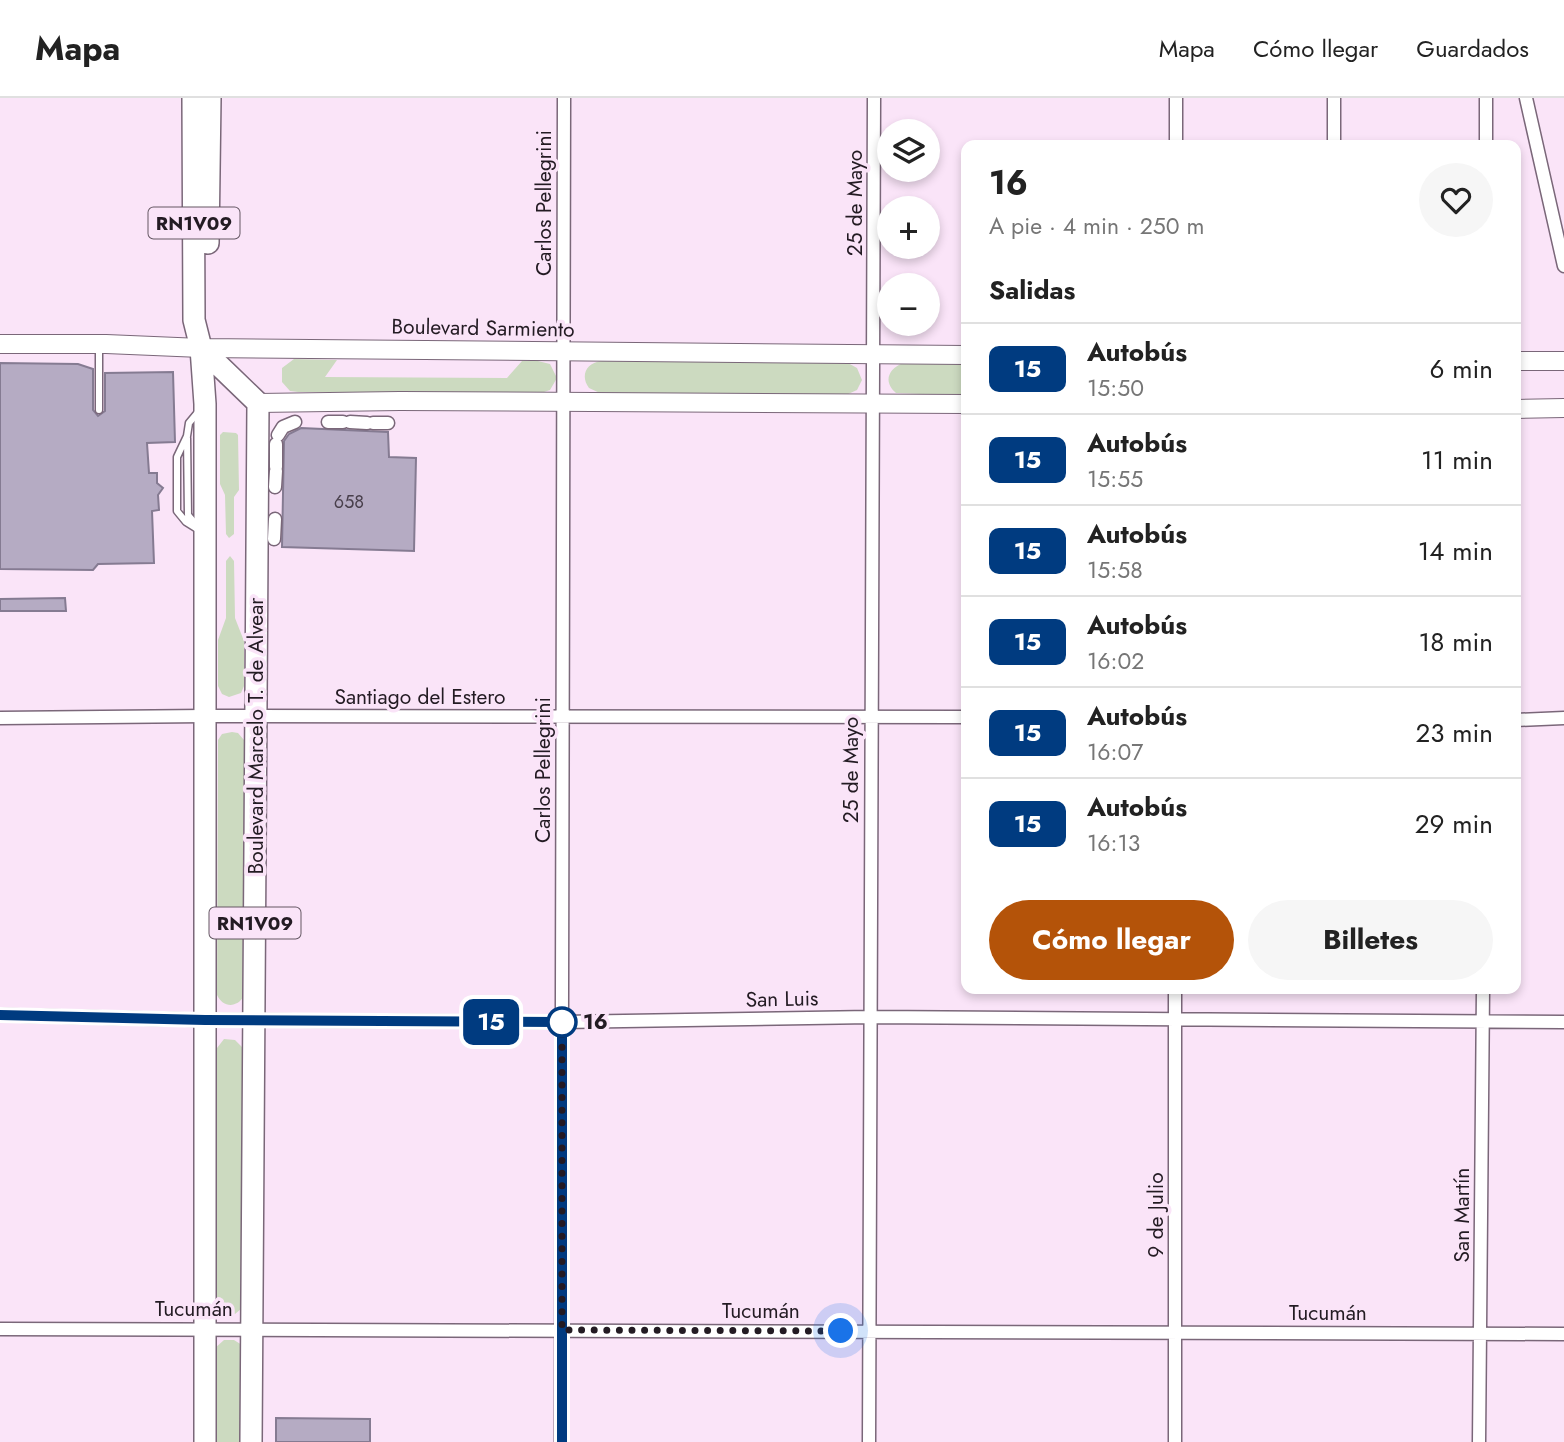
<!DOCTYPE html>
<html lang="es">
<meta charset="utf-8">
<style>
body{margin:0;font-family:Jost,sans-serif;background:#f6f6f6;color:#222;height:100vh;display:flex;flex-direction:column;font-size:26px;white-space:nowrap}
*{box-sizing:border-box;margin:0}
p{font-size:23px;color:#767676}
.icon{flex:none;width:38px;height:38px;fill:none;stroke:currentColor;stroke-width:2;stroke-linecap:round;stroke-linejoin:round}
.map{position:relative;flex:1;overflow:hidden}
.details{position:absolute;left:961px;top:42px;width:560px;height:854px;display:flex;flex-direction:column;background:#fff;border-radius:14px;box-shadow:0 4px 10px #0003}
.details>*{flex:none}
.badge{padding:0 14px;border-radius:10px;font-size:24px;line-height:46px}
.buttons{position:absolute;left:877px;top:21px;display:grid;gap:14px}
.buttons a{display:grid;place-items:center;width:63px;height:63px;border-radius:50%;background:#fff;box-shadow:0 4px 10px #0003;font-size:35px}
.you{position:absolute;width:35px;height:35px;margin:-18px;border:5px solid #fff;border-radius:50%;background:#1a73e8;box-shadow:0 0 0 10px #1a73e833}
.map>.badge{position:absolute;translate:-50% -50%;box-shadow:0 0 0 4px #fff}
h2{padding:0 28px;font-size:26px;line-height:63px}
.round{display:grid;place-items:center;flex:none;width:74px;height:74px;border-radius:37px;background:#f6f6f6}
.overview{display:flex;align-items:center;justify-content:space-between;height:119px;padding:0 28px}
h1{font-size:33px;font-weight:700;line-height:52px}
.cta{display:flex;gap:14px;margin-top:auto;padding:14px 28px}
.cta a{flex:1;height:80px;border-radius:42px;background:#b45309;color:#fff;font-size:28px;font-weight:700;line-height:80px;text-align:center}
.cta a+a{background:#f6f6f6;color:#222}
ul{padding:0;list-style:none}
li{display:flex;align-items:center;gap:21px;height:91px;padding:0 28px;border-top:2px solid #e0e0e0}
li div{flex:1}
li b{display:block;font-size:26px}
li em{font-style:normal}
li .badge{min-width:77px;font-weight:700;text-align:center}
header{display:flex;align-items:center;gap:42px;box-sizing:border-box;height:98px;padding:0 35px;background:#fff;border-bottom:2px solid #e0e0e0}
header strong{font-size:33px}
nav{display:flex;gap:38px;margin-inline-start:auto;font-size:24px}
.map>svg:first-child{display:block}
.green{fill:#ccdac0}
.building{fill:#b5abc3;stroke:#857b92;stroke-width:2}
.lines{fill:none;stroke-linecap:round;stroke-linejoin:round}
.lane-casing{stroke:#7a6779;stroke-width:9}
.street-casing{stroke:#7a6779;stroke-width:15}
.secondary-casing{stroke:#7a6779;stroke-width:20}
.primary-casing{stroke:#7a6779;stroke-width:24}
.lane{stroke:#fff;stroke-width:6}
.street{stroke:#fff;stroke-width:12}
.secondary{stroke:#fff;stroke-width:18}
.primary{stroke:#fff;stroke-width:21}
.line-casing{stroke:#fff;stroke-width:16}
.line{stroke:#003b80;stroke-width:10}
.walk{stroke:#231b23;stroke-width:7;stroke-dasharray:0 12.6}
.stop-dot{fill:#fff;stroke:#003b80;stroke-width:3.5}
.labels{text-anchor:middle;stroke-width:7;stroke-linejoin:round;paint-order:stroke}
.number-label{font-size:18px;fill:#483f4b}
.shield{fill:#fae4f8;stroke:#645763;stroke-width:2}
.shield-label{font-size:19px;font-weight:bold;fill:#231b23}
.street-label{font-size:21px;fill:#231b23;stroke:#fae4f8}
.stop-label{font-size:21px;font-weight:bold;fill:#231b23;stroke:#fae4f8;text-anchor:start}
</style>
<header>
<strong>Mapa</strong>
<nav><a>Mapa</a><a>Cómo llegar</a><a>Guardados</a></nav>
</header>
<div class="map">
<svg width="1564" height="1344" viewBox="0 0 1564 1344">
<rect width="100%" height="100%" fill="#fae4f8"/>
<!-- green -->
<path class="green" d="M 294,261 L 337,262 L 325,279 L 507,280 L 522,263 L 538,263 L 550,266 L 557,280 L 550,292 L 538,296 L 298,294 L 290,293 L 282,284 L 282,270 Z
M 601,263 L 848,265 L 857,270 L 862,282 L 857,292 L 846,297 L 602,296 L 589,290 C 580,278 586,265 601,263 Z
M 903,265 L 966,265 L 966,298 L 896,295 C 883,284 888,271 903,265 Z
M 223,334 L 236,335 L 238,337 L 239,392 L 234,399 L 234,436 L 229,440 L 226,436 L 225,397 L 220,386 L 220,337 Z
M 230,458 L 234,463 L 235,520 L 244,543 L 244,588 L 241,595 L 229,599 L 222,596 L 218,588 L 218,542 L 226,520 L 226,463 Z
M 232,634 L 238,635 L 244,642 L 244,898 C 237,910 223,910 217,897 L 218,642 L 222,636 Z
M 224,941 L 235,942 L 244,951 L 241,1211 L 235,1216 L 227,1217 L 215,1208 L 217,950 Z
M 224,1242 L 234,1242 L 242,1247 L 242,1344 L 215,1344 L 215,1250 Z"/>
<!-- building -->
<path class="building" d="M 0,265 L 78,266 L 93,271 L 93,312 L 98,318 L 105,313 L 105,275 L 173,274 L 175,344 L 147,345 L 149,375 L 157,375 L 157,385 L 163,390 L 158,397 L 159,412 L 152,413 L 154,465 L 98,466 L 93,472 L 0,471 Z
M 301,330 L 388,334 L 389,359 L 416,360 L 414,453 L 282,449 L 284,343 L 289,336 Z
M 65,500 L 66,513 L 0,513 L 0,501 Z
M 276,1320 L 370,1321 L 370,1344 L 276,1344 Z"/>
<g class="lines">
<defs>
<path id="lane" d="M 99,312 L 99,254
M 199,313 L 189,325 L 187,338 L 177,359 L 177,413 L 186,424 L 202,434
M 187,340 L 188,417 L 199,430"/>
<path id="street" d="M 1526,0 L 1564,168
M 1176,47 L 1176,0
M 1334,47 L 1334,0
M 1486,47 L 1486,0
M 328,324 L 343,324
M 350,324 L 367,325
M 373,325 L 388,325
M 278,337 L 283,329 L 295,324
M 276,369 L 276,346
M 275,389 L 276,373
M 274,441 L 275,421
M 0,620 L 205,618 L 966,619
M 1516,622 L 1564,620
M 0,917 L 205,922 L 562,924 L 870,919 L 1564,924
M 0,1231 L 1564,1236
M 561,1344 L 564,0
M 869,1344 L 874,0
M 1175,1344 L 1175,891
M 1479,1344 L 1483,891"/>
<path id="secondary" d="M 0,246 L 106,246 L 201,250 L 966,257
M 1516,263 L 1564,263
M 258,305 L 400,303 L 966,306
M 1516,311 L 1564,310"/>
<path id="primary" d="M 193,0 L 194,222 L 201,250 L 205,306 L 205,1344
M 208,145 L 210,0
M 201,250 L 258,305 L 251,1344"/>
</defs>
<!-- lane casing -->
<use href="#lane" class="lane-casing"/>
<!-- street casing -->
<use href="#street" class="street-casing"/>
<!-- secondary casing -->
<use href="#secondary" class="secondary-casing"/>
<!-- primary casing -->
<use href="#primary" class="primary-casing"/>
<!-- lane -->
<use href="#lane" class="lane"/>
<!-- street -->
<use href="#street" class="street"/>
<!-- secondary -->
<use href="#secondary" class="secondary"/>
<!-- primary -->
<use href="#primary" class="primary"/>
</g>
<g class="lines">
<defs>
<path id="line" d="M 0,917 L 205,922 L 562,924 L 562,1344"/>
</defs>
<!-- line casing -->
<use href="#line" class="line-casing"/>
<!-- line -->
<use href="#line" class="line"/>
<!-- walk -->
<path class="walk" d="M 562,924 L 562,1232 L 841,1233"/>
</g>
<!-- markers -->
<circle class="stop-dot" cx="562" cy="924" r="14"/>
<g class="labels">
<!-- number labels -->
<g class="number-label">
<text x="349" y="410">658</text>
</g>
<!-- shield labels -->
<g class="shield">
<rect x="148.5" y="109.5" width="91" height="31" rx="5"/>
<rect x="209.5" y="809.5" width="91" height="31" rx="5"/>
</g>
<g class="shield-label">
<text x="194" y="132">RN1V09</text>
<text x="255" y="832">RN1V09</text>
</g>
<!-- street labels -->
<g class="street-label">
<text transform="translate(544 105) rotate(-90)" y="7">Carlos Pellegrini</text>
<text transform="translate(855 105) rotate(-90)" y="7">25 de Mayo</text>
<text transform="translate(483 230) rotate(1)" y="7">Boulevard Sarmiento</text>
<text x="420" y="606">Santiago del Estero</text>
<text transform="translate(256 638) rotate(-90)" y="7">Boulevard Marcelo T. de Alvear</text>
<text transform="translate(543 672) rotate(-90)" y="7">Carlos Pellegrini</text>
<text transform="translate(851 672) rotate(-90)" y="7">25 de Mayo</text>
<text transform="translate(782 901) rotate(-1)" y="7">San Luis</text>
<text transform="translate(1156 1117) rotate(-90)" y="7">9 de Julio</text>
<text transform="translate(1462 1117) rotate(-90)" y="7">San Martín</text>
<text x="194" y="1218">Tucumán</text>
<text x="761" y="1220">Tucumán</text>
<text x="1328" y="1222">Tucumán</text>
</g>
<!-- stop labels -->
<g class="stop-label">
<text x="583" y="931">16</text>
</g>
</g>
</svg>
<div class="buttons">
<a><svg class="icon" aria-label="layers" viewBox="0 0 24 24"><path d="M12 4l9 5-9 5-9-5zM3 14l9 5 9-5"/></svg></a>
<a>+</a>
<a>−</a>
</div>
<div class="you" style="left:841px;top:1233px"></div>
<b class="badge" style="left:491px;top:924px;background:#003b80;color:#fff">15</b>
<section class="details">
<div class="overview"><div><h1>16</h1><p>A pie · 4 min · 250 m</p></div><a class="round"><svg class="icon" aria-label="heart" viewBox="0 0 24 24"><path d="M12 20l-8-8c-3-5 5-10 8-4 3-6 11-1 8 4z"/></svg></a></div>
<h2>Salidas</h2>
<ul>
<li><span class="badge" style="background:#003b80;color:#fff">15</span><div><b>Autobús</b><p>15:50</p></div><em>6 min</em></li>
<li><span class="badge" style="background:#003b80;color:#fff">15</span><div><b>Autobús</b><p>15:55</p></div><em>11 min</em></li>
<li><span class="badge" style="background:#003b80;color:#fff">15</span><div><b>Autobús</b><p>15:58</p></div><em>14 min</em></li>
<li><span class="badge" style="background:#003b80;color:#fff">15</span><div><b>Autobús</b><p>16:02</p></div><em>18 min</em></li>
<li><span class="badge" style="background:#003b80;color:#fff">15</span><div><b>Autobús</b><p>16:07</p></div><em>23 min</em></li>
<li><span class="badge" style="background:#003b80;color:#fff">15</span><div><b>Autobús</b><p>16:13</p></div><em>29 min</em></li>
</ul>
<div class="cta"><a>Cómo llegar</a><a>Billetes</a></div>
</section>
</div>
